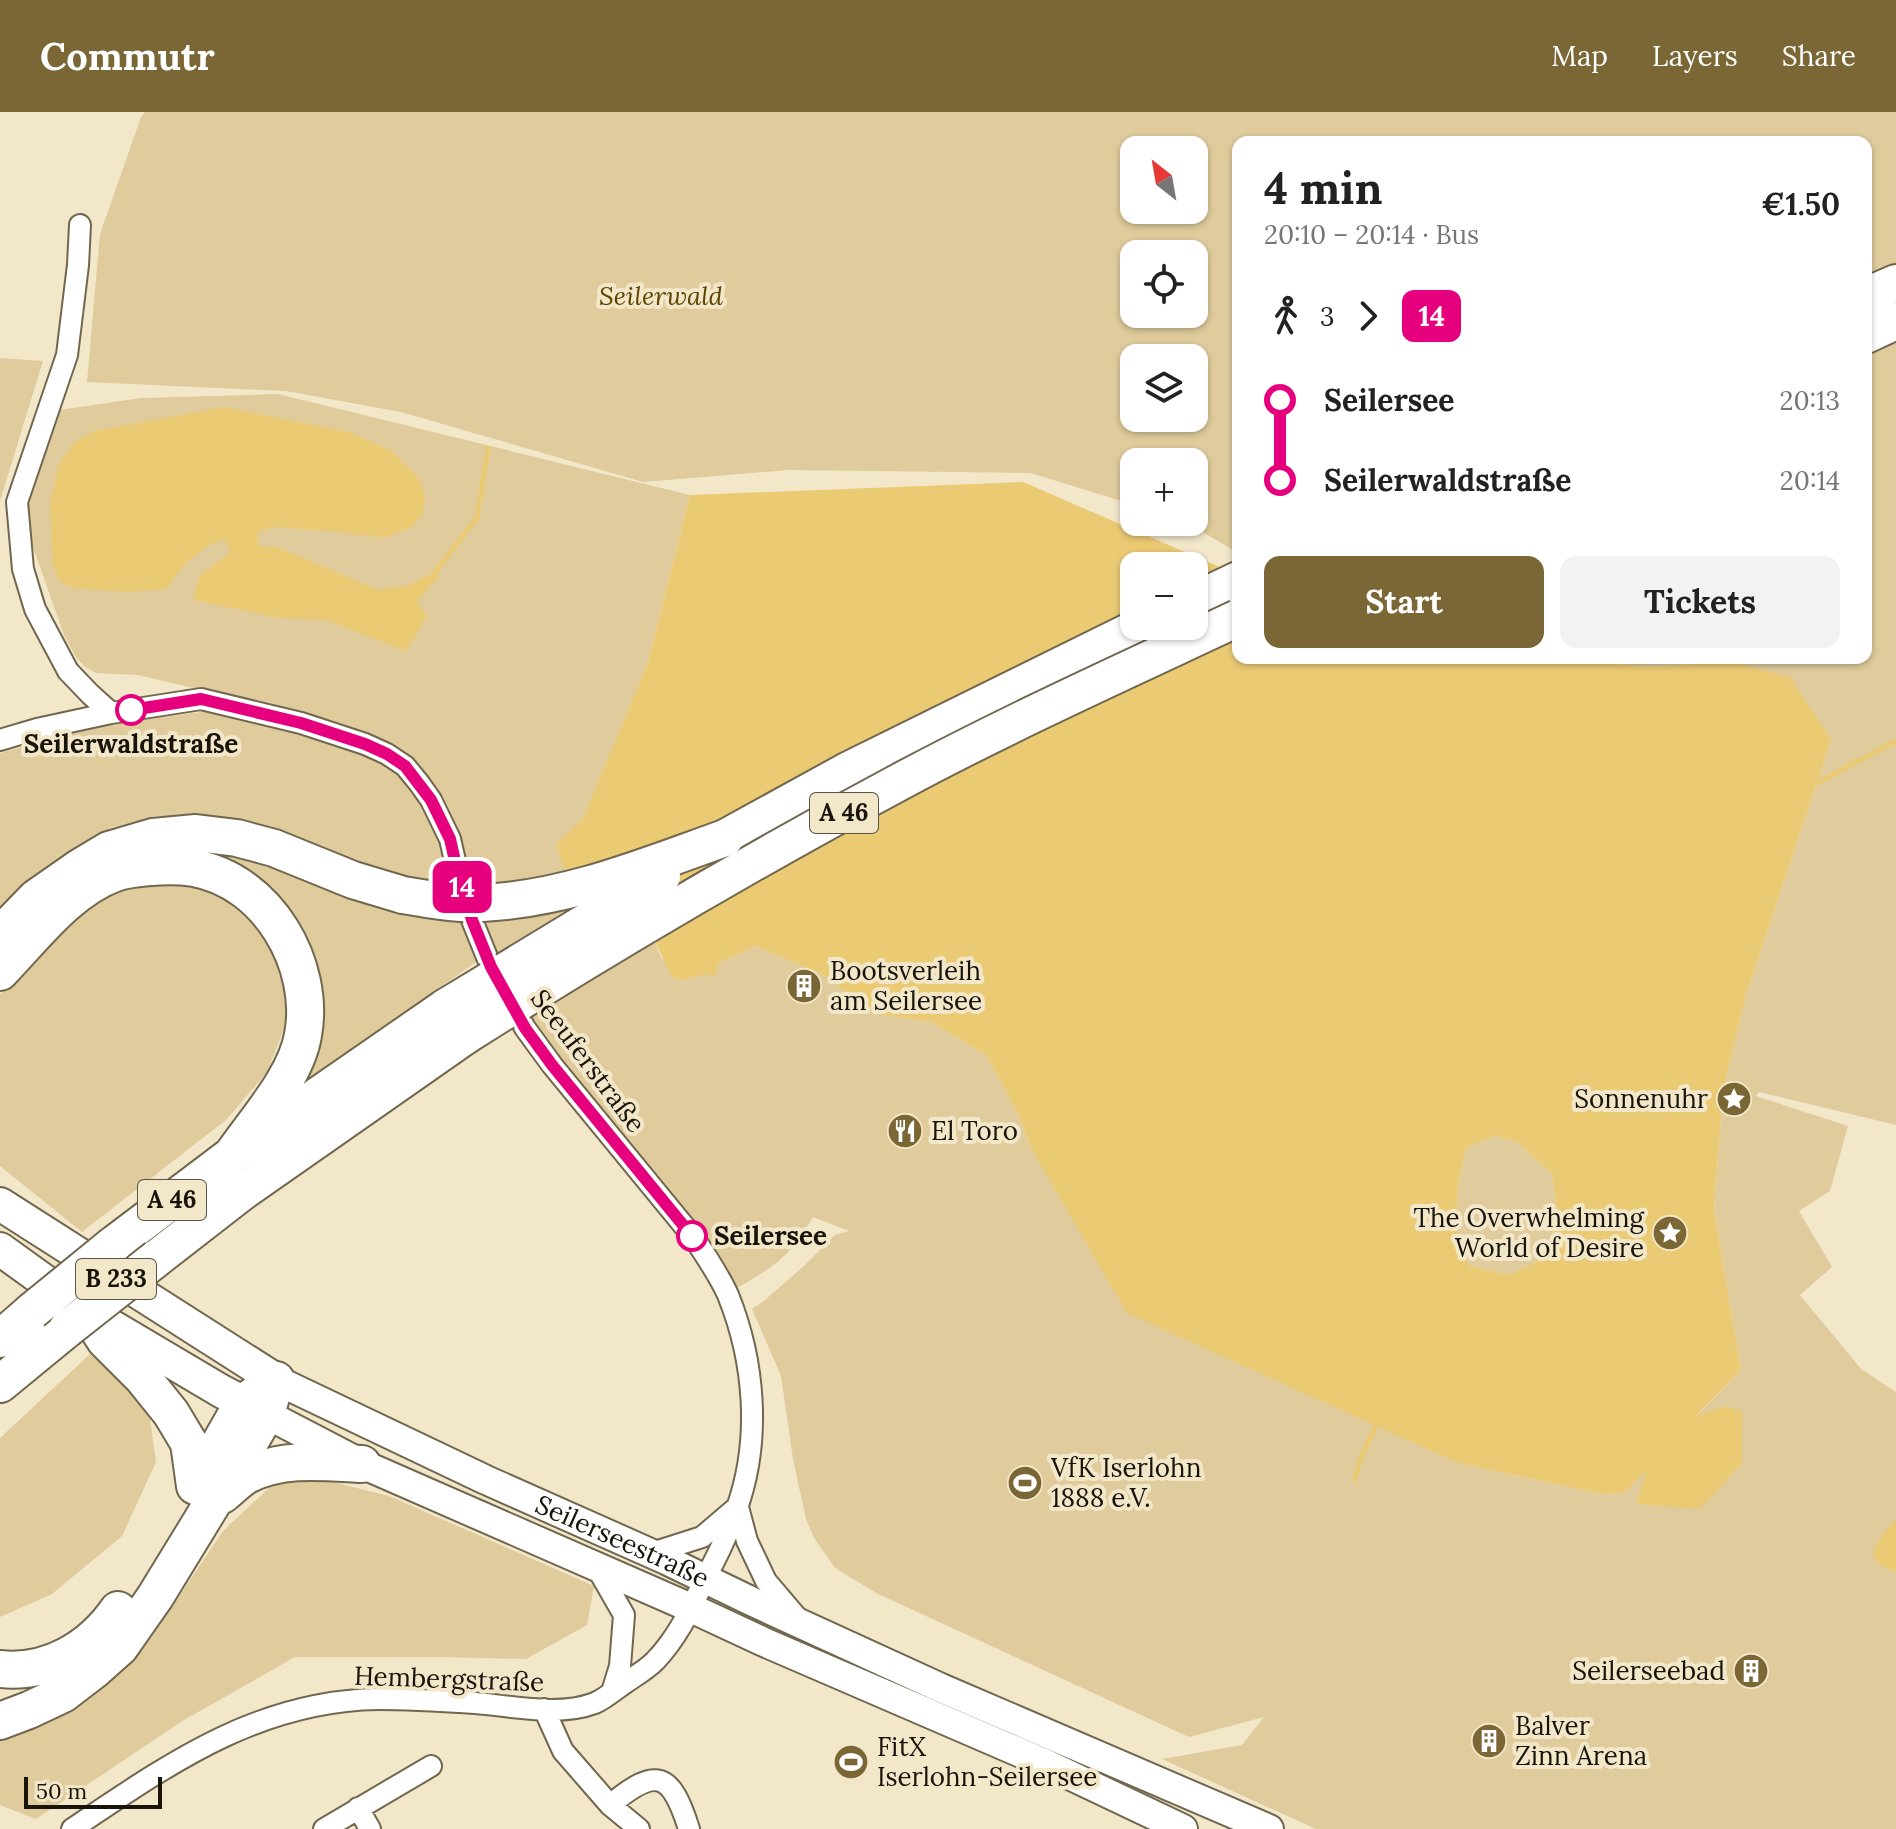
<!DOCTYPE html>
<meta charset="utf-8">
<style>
body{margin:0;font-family:Lora,serif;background:#f2f2f2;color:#222;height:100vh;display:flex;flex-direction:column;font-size:30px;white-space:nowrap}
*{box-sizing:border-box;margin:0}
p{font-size:26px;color:#767676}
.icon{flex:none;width:44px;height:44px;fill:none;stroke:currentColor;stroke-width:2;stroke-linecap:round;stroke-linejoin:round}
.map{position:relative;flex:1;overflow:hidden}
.details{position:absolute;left:1232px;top:24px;width:640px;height:528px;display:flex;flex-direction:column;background:#fff;border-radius:16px;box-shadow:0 2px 6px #0004}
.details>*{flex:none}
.badge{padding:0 16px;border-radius:12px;font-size:28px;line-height:52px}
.needle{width:52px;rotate:329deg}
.fabs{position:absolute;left:1120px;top:24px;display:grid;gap:16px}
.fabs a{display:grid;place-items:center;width:88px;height:88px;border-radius:16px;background:#fff;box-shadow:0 2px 6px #0004;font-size:40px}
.scale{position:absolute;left:24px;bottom:20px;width:138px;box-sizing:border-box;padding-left:8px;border:4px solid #18140a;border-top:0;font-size:22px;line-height:28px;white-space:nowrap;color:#18140a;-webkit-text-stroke:6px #f3e7ca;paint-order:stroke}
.map>.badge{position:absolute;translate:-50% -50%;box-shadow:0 0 0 4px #fff}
.legs{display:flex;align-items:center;gap:12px;height:88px;padding:0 32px;font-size:26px}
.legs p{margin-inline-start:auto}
.summary{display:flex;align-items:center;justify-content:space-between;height:136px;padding:0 32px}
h1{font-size:44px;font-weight:700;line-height:60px}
.action{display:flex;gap:16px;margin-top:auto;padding:16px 32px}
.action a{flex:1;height:92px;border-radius:16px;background:#7a6735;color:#fff;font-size:32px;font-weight:700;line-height:92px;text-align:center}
.action a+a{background:#f2f2f2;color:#222}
ul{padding:0 32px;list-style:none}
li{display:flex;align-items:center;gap:28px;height:80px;font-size:30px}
li i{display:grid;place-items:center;width:12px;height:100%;margin:0 10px;background:currentColor}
li i::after{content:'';width:20px;height:20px;margin:-10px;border:6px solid;border-radius:50%;background:#fff}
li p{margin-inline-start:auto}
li:first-child i{background:linear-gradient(#0000 50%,currentColor 0)}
li:last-child i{background:linear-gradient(currentColor 50%,#0000 0)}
header{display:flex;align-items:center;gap:48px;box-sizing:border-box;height:112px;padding:0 40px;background:#7a6735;color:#fff}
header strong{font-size:38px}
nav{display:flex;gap:44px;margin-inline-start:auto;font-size:28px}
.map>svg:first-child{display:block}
.green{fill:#dfcb9b;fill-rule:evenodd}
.water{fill:#ebca74;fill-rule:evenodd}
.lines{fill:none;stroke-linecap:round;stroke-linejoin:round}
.stream{stroke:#ebca74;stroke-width:5}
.street-casing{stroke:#71674e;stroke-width:24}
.secondary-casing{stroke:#71674e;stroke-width:32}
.primary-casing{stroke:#71674e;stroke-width:36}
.highway-casing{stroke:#71674e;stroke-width:40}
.street{stroke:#fff;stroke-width:20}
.secondary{stroke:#fff;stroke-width:28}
.primary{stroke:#fff;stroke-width:32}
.highway{stroke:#fff;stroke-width:36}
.highway-bridge-casing{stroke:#71674e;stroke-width:40;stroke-linecap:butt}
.highway-bridge{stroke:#fff;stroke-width:36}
.line-1-casing{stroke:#fff;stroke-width:18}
.line-1{stroke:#e6007e;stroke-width:12}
.stop-1-dot{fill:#fff;stroke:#e6007e;stroke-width:4}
.labels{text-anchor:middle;stroke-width:8;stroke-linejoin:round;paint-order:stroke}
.shield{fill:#f3e7ca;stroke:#5a5344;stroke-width:2}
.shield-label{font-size:24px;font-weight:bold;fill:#18140a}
.park-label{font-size:26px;font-style:italic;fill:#5d4700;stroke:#f3e7ca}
.stop-label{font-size:26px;font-weight:bold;fill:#18140a;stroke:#f3e7ca}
.poi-label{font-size:26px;fill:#18140a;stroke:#f3e7ca;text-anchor:start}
.street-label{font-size:26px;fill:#18140a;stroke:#f3e7ca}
</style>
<header>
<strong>Commutr</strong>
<nav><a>Map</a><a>Layers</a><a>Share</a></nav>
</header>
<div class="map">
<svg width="1896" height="1717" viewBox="0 0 1896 1717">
<rect width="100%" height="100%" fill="#f3e7ca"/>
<!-- green -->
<path class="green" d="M 145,0 L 1896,0 L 1896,1013 L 1759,980 L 1756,984 L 1848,1014 L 1830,1079 L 1799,1099 L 1832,1155 L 1800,1183 L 1861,1257 L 1896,1280 L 1896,1717 L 1316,1717 L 1162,1647 L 1242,1633 L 1264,1605 L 1189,1625 L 878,1482 L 835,1456 L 814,1426 L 806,1407 L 793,1347 L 781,1264 L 752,1197 L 765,1188 L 805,1153 L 835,1123 L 849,1119 L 813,1105 C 806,1116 799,1128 790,1138 C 774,1156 751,1168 730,1180 L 554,953 L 496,856 L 454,726 L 371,628 L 265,592 L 137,563 L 96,561 L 85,555 L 76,545 L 64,523 L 17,390 L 46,300 L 141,286 L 278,282 L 690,383 L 648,550 L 583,708 L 556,732 L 650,819 L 661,845 L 683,868 L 706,862 L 717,852 L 755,834 L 820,861 L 876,902 L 932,910 L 987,944 L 1017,1000 L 1031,1036 L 1458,1351 L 1601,1382 L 1624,1381 L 1649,1356 L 1636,1392 L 1695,1306 L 1741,1258 L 1714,1098 L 1723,979 L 1745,887 L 1831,628 L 1732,550 L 1644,555 L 1571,546 L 1866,546 L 1866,30 L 1238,30 L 1238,441 L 1186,410 L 1194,410 L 1194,350 L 1134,350 L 1134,393 L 1031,361 L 789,358 L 643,370 L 401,300 L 286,279 L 87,270 L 100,122 L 141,5 ZM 1134,38 L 1194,38 L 1194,98 L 1134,98 ZM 1134,142 L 1194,142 L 1194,202 L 1134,202 ZM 1134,246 L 1194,246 L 1194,306 L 1134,306 Z
M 0,246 L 43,249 L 0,389 Z
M 202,600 C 275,612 372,622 420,685 C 438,710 444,742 451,771 L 381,760 L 213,705 L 155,704 L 110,716 L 73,739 L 0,803 L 0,641 L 104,613 Z
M 198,728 L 465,801 L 482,846 L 279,987 L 308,936 L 269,792 L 129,739 Z
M 198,769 L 236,789 L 265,822 L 284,859 L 288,907 L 267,960 L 226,1008 L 82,1120 L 0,1054 L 0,882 L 85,789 L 125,771 Z
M 1494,1024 L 1516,1029 L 1552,1062 L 1558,1110 L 1541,1148 L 1510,1163 L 1469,1154 L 1456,1115 L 1458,1073 L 1466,1036 Z
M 90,1242 L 148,1293 L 156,1350 L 122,1424 L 52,1482 L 0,1505 L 0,1326 Z
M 297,1361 L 389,1384 L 594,1474 L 587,1513 L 526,1547 L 438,1545 L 295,1545 L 184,1608 L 36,1707 L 0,1693 L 0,1625 L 103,1574 L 149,1529 L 223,1419 L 271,1374 Z"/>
<!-- water -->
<path class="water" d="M 224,295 L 349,320 L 392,339 L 420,367 L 425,387 L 422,403 L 411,415 L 385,426 L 339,420 L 275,415 L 257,420 L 259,434 L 277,435 L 378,478 L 407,474 L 436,459 L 440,463 L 417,490 L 427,504 L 406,539 L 326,508 L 280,506 L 193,488 L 199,464 L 230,441 L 225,427 C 194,439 185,451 166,477 L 128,480 L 72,476 L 60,469 L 53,453 L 50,391 L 59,352 L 74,331 L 94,319 Z
M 1023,370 L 1238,463 L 1238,546 L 1571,546 L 1644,555 L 1732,550 L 1790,565 L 1831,628 L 1745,887 L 1723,979 L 1714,1098 L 1741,1258 L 1696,1304 L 1726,1294 L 1742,1300 L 1742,1351 L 1700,1397 L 1636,1392 L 1647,1358 L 1624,1381 L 1601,1382 L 1458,1351 L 1127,1201 L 1031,1036 L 1018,1002 L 987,944 L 932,910 L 876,902 L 820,861 L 755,834 L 717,852 L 717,861 L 712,864 L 706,862 L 683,868 L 672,865 L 650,819 L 579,799 L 556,732 L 583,707 L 648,550 L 690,383 ZM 1134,454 L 1194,454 L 1194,514 L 1134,514 ZM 1494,1024 L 1516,1029 L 1552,1062 L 1558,1109 L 1541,1148 L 1510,1163 L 1469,1154 L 1456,1115 L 1458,1073 L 1466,1036 Z
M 1896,1407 L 1896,1460 C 1891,1458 1883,1455 1878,1451 C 1864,1439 1888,1417 1896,1407 Z"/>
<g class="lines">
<!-- stream -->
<path class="stream" d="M 436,459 L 477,406 L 488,337
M 1817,671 L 1896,629
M 1355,1368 L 1360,1348 L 1376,1313"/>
<defs>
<path id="street" d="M 80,113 L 78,153 L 67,243 L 17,390 L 23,457 L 35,497 L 68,559 L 90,582 L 111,601
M 0,628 L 37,617 L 111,601 L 201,587 L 301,611 L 365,632 L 387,642 L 405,654 L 419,671 L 431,688 L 450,727 L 458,762 L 472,808 L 491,855 L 525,916 L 552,953 L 694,1126 C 706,1144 719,1163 728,1183 C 755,1250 761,1328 737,1396 C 728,1423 715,1448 702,1473 C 689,1501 676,1527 655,1549 C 646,1558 635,1564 625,1571 C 616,1577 606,1586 595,1591 C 558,1605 513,1594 475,1591 C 443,1589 410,1587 378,1587 C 257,1589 169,1652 72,1717
M 738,1395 L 747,1429 L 766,1469 L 800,1509
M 652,1441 L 702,1425 L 735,1397
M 597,1456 L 624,1503 L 620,1554 L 612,1580
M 544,1597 L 563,1639 L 610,1693 L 639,1717
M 610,1693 C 657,1654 671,1660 689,1717
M 358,1696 L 370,1717
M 324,1717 L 431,1654"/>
<g id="secondary">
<path id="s1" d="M 276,1268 L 486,1368 L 666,1448 L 751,1489 L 941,1576 L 1269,1717"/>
<path d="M 266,1302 L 362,1352 L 691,1496 L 764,1530 L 1042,1650 L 1183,1717"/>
</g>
<path id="primary" d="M 0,1092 L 276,1268
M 0,1137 L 86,1199 L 221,1279 L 265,1302"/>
<path id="highway" d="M 1866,184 L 1896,171
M 1866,223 L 1896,209
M 1194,489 L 1238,468
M 725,726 L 847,659 L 1141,514
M 0,823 L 36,786 L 79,756 L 109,738 L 153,725 L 196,721 L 237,726 L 274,736 L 353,768 L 403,783
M 0,860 C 34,825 68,778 115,761 C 126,757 139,756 151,755 C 165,754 180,754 194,756 C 268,769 316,853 303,923 C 296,965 256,1008 232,1043
M 113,1133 L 232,1043 L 446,895
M 157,1146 L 242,1080 L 465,924
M 86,1199 L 105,1228 L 142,1265 L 171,1301 L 189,1331 L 195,1374
M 0,1227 L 32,1199
M 0,1272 L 67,1217
M 196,1373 L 243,1291 L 276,1268
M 222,1383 C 230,1377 238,1368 247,1363 C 283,1345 323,1350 362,1352
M 0,1557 C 48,1562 91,1537 118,1498
M 0,1609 L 29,1598 L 63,1582 L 93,1559 L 120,1535 L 155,1485 L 248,1333 L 266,1302 L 276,1268"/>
</defs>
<!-- street casing -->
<use href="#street" class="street-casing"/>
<!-- secondary casing -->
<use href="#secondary" class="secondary-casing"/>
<!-- primary casing -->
<use href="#primary" class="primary-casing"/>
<!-- highway casing -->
<use href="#highway" class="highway-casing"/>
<!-- street -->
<use href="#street" class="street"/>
<!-- secondary -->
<use href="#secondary" class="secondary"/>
<!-- primary -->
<use href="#primary" class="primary"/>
<!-- highway -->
<use href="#highway" class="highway"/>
<defs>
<path id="highway-bridge" d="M 403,783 C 429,787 455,793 482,791 C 567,787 646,754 725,726
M 446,895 L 662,764
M 465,924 C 609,833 755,747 905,667 C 1014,609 1127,558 1238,506
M 32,1199 L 113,1133
M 67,1217 L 157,1146"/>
</defs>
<!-- highway-bridge casing -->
<use href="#highway-bridge" class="highway-bridge-casing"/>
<!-- highway-bridge -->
<use href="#highway-bridge" class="highway-bridge"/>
</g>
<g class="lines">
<defs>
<path id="line-1" d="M 131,598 L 201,587 L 301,611 L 365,632 L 387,642 L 405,654 L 431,688 L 450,727 L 458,762 L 472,808 L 491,855 L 525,916 L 552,953 L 692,1124"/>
</defs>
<!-- line-1 casing -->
<use href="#line-1" class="line-1-casing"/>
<!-- line-1 -->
<use href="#line-1" class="line-1"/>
</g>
<!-- icons -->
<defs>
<symbol id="building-disc" viewBox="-11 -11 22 22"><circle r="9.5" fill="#7a6735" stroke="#f3e7ca"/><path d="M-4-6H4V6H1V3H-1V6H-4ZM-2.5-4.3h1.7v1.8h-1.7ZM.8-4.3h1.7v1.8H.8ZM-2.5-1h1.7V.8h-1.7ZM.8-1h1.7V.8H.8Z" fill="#fff"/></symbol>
<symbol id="sight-disc" viewBox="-11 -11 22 22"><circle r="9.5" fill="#7a6735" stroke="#f3e7ca"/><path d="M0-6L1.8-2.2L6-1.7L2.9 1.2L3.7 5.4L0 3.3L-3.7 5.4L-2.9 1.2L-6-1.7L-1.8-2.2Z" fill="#fff"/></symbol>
<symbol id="restaurant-disc" viewBox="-11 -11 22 22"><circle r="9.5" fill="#7a6735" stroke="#f3e7ca"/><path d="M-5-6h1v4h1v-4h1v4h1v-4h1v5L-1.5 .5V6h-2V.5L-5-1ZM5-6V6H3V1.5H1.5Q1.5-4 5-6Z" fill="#fff"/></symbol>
<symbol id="stadium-disc" viewBox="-11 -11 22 22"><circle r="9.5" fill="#7a6735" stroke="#f3e7ca"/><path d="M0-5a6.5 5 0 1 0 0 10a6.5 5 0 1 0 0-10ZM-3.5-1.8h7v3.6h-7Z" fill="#fff"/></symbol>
</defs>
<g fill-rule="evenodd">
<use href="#building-disc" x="784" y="854" width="40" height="40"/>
<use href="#sight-disc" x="1714" y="967" width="40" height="40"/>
<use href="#restaurant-disc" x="885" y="999" width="40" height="40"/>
<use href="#sight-disc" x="1650" y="1101" width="40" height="40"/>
<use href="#stadium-disc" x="1005" y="1351" width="40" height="40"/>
<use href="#building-disc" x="1731" y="1539" width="40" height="40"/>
<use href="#building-disc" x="1469" y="1609" width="40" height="40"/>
<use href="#stadium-disc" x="831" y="1630" width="40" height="40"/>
</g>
<!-- markers -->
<g class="stop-1-dot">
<circle cx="131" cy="598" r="14"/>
<circle cx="692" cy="1124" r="14"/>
</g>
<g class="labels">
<!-- shield labels -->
<g class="shield">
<rect x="810" y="681" width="68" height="40" rx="6"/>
<rect x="138" y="1068" width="68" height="40" rx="6"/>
<rect x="76" y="1147" width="80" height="40" rx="6"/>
</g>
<g class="shield-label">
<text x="844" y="709">A 46</text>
<text x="172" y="1096">A 46</text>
<text x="116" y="1175">B 233</text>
</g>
<!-- park labels -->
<g class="park-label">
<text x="661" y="193">Seilerwald</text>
</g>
<!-- stop labels -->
<g class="stop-label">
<text x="131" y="641">Seilerwaldstraße</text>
<text x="714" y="1133" text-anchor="start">Seilersee</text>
</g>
<!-- poi labels -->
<g class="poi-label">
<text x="830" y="868">Bootsverleih<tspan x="830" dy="30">am Seilersee</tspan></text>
<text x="1708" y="996" text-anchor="end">Sonnenuhr</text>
<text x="931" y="1028">El Toro</text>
<text x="1644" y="1115" text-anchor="end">The Overwhelming<tspan x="1644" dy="30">World of Desire</tspan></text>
<text x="1051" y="1365">VfK Iserlohn<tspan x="1051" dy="30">1888 e.V.</tspan></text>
<text x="1725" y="1568" text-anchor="end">Seilerseebad</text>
<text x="1515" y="1623">Balver<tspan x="1515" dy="30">Zinn Arena</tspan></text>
<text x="877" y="1644">FitX<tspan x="877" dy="30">Iserlohn-Seilersee</tspan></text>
</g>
<!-- street labels -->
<g class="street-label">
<text transform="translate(588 949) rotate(53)" y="9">Seeuferstraße</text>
<text dy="9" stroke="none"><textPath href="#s1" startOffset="382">Seilerseestraße</textPath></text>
<text transform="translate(449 1567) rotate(2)" y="9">Hembergstraße</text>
</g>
</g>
</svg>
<div class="fabs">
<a><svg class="needle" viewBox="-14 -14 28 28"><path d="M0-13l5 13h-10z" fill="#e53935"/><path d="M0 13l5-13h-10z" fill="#767676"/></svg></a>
<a><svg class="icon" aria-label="locate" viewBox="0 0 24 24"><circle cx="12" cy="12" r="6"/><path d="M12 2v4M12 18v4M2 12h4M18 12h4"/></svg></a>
<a><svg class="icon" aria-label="layers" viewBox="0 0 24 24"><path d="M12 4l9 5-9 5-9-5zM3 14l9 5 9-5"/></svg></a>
<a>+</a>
<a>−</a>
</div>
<div class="scale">50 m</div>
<b class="badge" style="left:462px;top:775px;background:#e6007e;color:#fff">14</b>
<section class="details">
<div class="summary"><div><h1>4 min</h1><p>20:10 – 20:14 · Bus</p></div><b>€1.50</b></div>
<div class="legs"><svg class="icon" aria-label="walk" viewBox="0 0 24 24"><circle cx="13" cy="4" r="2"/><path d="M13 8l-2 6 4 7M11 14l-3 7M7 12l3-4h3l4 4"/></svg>3<svg class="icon" aria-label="forward" viewBox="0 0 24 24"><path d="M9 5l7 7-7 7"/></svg><b class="badge" style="background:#e6007e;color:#fff">14</b></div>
<ul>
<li><i style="color:#e6007e"></i><b>Seilersee</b><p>20:13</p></li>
<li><i style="color:#e6007e"></i><b>Seilerwaldstraße</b><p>20:14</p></li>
</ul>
<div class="action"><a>Start</a><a>Tickets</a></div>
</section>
</div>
